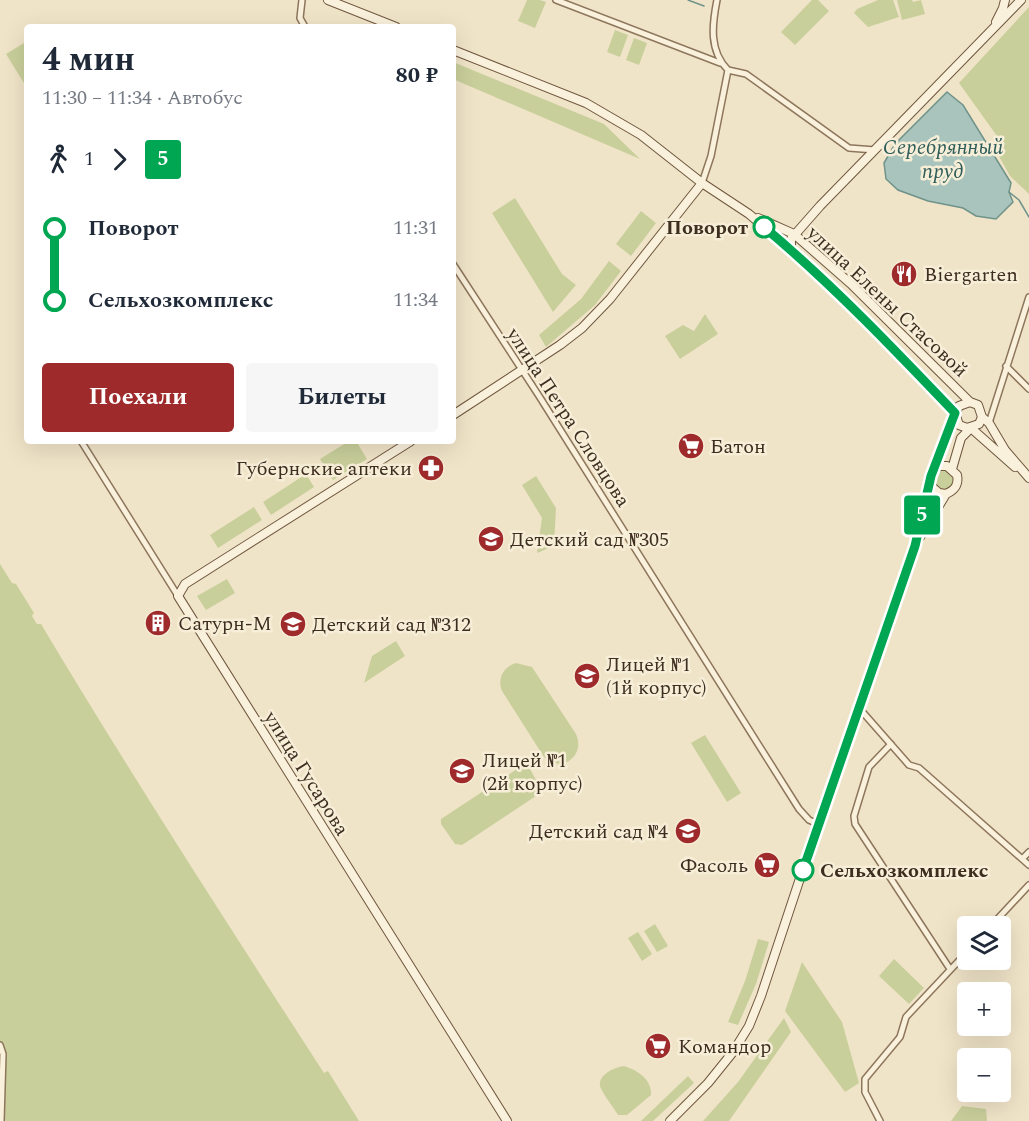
<!DOCTYPE html>
<html lang="ru">
<meta charset="utf-8">
<style>
body{margin:0;font-family:Spectral,serif;background:#f6f6f7;color:#1f2937;height:100vh;display:flex;flex-direction:column;font-size:22px;white-space:nowrap}
*{box-sizing:border-box;margin:0}
p{font-size:20px;color:#747a83}
.icon{flex:none;width:33px;height:33px;fill:none;stroke:currentColor;stroke-width:2;stroke-linecap:round;stroke-linejoin:round}
.map{position:relative;flex:1;overflow:hidden}
.side{position:absolute;left:24px;top:24px;width:432px;height:420px;display:flex;flex-direction:column;background:#fff;border-radius:6px;box-shadow:0 6px 24px #0002}
.side>*{flex:none}
.badge{padding:0 12px;border-radius:4px;font-size:21px;line-height:39px}
.controls{position:absolute;left:957px;top:916px;display:grid;gap:12px}
.controls a{display:grid;place-items:center;width:54px;height:54px;border-radius:6px;background:#fff;box-shadow:0 6px 24px #0002;font-size:30px}
.map>.badge{position:absolute;translate:-50% -50%;box-shadow:0 0 0 3px #fff}
.legs{display:flex;align-items:center;gap:9px;height:66px;padding:0 18px;font-size:20px}
.legs p{margin-inline-start:auto}
.overview{display:flex;align-items:center;justify-content:space-between;height:102px;padding:0 18px}
h1{font-size:33px;font-weight:700;line-height:45px}
.action{display:flex;gap:12px;margin-top:auto;padding:12px 18px}
.action a{flex:1;height:69px;border-radius:6px;background:#9e2a2b;color:#fff;font-size:24px;font-weight:700;line-height:69px;text-align:center}
.action a+a{background:#f6f6f7;color:#1f2937}
ul{padding:0 18px;list-style:none}
li{display:flex;align-items:center;gap:21px;height:72px;font-size:22px}
li i{display:grid;place-items:center;width:9px;height:100%;margin:0 8px;background:currentColor}
li i::after{content:'';width:15px;height:15px;margin:-8px;border:4px solid;border-radius:50%;background:#fff}
li p{margin-inline-start:auto}
li:first-child i{background:linear-gradient(#0000 50%,currentColor 0)}
li:last-child i{background:linear-gradient(currentColor 50%,#0000 0)}
.map>svg:first-child{display:block}
.green{fill:#c9cf9b}
.water{fill:#a9c4bc;stroke:#6f938a;stroke-width:1.5}
.lines{fill:none;stroke-linecap:round;stroke-linejoin:round}
.stream{stroke:#6f938a;stroke-width:1.5}
.street-casing{stroke:#8d765c;stroke-width:8}
.secondary-casing{stroke:#6f573f;stroke-width:10}
.street{stroke:#faf1dc;stroke-width:5}
.secondary{stroke:#faf1dc;stroke-width:8}
.line-1-casing{stroke:#fff;stroke-width:14}
.line-1{stroke:#00a651;stroke-width:9}
.stop-1-dot{fill:#fff;stroke:#00a651;stroke-width:3}
.labels{text-anchor:middle;stroke-width:5;stroke-linejoin:round;paint-order:stroke}
.stop-label{font-size:20px;font-weight:bold;fill:#3d2e20;stroke:#f7eed8;text-anchor:end}
.poi-label{font-size:20px;fill:#3d2e20;stroke:#f7eed8;text-anchor:start}
.street-label{font-size:20px;fill:#3d2e20;stroke:#f7eed8}
.water-label{font-size:21px;font-style:italic;fill:#2f5d5a;stroke:#f7eed8}
</style>
<div class="map">
<svg width="1029" height="1121" viewBox="0 0 1029 1121">
<rect width="100%" height="100%" fill="#f0e4c8"/>
<!-- green -->
<path class="green" d="M 527,0 L 540,0 L 546,2 L 535,28 L 518,21 Z
M 812,0 L 818,0 L 829,11 L 795,45 L 781,32 Z
M 878,0 L 893,0 L 899,17 L 868,27 L 854,13 L 857,9 Z
M 897,0 L 912,0 L 913,2 L 921,0 L 925,14 L 902,20 Z
M 1029,7 L 1029,194 L 1010,176 L 995,149 L 1002,143 L 959,83 Z
M 615,30 L 628,35 L 620,57 L 607,52 Z
M 634,38 L 647,43 L 639,65 L 626,60 Z
M 24,43 L 27,47 L 27,88 L 6,54 Z
M 453,62 L 604,124 L 640,159 L 453,79 Z
M 515,198 L 562,274 L 576,285 L 553,312 L 492,213 Z
M 641,211 L 656,223 L 631,256 L 616,244 Z
M 609,261 L 621,271 L 595,305 L 546,347 L 539,335 L 581,299 Z
M 705,314 L 718,334 L 680,359 L 665,336 L 683,325 L 694,331 Z
M 349,441 L 356,441 L 367,459 L 333,480 L 320,459 Z
M933 480a10 10 0 1 1 20 0a10 10 0 1 1-20 0Z
M 306,474 L 314,487 L 271,515 L 263,502 Z
M 536,476 L 556,508 L 554,546 L 537,553 L 542,518 L 522,485 Z
M 254,507 L 262,520 L 218,548 L 210,535 Z
M 0,564 L 12,583 L 16,584 L 34,613 L 32,616 L 37,624 L 41,624 C 132,776 228,925 324,1073 L 328,1071 L 359,1121 L 0,1121 Z
M 227,579 L 235,593 L 206,610 L 197,596 Z
M 396,641 L 405,656 L 364,683 L 372,656 Z
M 516,663 L 532,667 L 576,734 C 586,756 561,774 544,757 L 502,691 C 497,679 503,667 516,663 Z
M 705,735 L 741,793 L 727,802 L 691,743 Z
M 520,767 L 530,769 L 541,789 L 539,794 L 462,845 L 455,844 L 441,824 L 441,819 Z
M 655,924 L 668,946 L 657,952 L 644,931 Z
M 638,932 L 652,954 L 642,961 L 628,938 Z
M 758,939 L 769,942 L 756,984 L 738,1025 L 728,1022 L 745,981 Z
M 894,959 L 924,988 L 909,1004 L 879,976 Z
M 802,962 L 842,1022 L 859,1083 L 845,1092 L 785,1011 Z
M 784,1018 L 791,1032 L 729,1121 L 703,1121 L 738,1082 Z
M 624,1066 C 637,1070 652,1079 651,1095 L 627,1115 L 618,1115 C 614,1108 602,1093 600,1086 C 598,1074 616,1067 624,1066 Z
M 688,1076 L 694,1083 L 653,1121 L 641,1121 Z
M 962,1106 L 986,1109 L 987,1121 L 951,1121 Z"/>
<!-- water -->
<path class="water" d="M 947,92 L 963,105 L 1011,183 L 1009,192 L 1013,202 L 996,219 L 976,216 L 963,208 L 928,201 L 898,190 L 886,179 L 884,163 L 895,144 Z"/>
<g class="lines">
<!-- stream -->
<path class="stream" d="M 688,0 L 704,6
M 1009,192 L 1019,200 L 1029,217"/>
<defs>
<path id="street" d="M 302,0 L 300,18 L 305,27
M 556,0 L 720,63
M 728,70 L 746,74 L 849,148 L 875,150
M 702,183 L 711,156 L 728,70 C 709,51 712,25 717,0
M 453,264 L 539,396 L 799,809 L 809,820 L 818,824
M 1006,366 L 1029,389
M 989,423 L 1029,297
M 81,441 L 178,596
M 859,708 L 909,765 L 919,768 L 1029,865
M 891,744 L 869,767 L 854,816 L 855,824 L 950,969
M 1022,859 L 1029,852
M 990,927 L 1029,885
M 0,1045 L 3,1054 L 1,1121
M 880,1121 L 865,1092 L 865,1079 L 900,1037 L 906,1017 L 968,951"/>
<path id="secondary" d="M 328,0 L 396,27
M 996,22 L 1003,8 L 1005,0
M 453,50 L 586,103 L 641,135 L 702,183 L 749,214 L 791,250 L 901,355 L 955,413
M 758,218 L 794,234 L 851,284 L 970,402
M 791,250 L 791,239 L 820,206 L 1021,0
M 453,415 L 560,345 L 582,328 L 610,299 L 702,183
M 982,417 L 989,423 L 1005,450 L 1029,478
M 971,428 L 1015,467
M 411,441 L 185,584 L 178,596 L 507,1121
M 952,469 L 961,438 L 971,428
M 931,482 L 931,486 L 939,493 L 946,494
M 920,537 L 946,494 C 955,490 959,485 957,475 L 947,466 L 938,466 L 934,471
M 670,1121 L 708,1083 L 733,1052 L 749,1026 L 761,996 L 818,824 L 915,546 L 931,476 L 946,433 L 959,406 L 970,402 L 978,405 L 982,417 L 979,424 L 967,428 L 959,425 L 955,413"/>
</defs>
<!-- street casing -->
<use href="#street" class="street-casing"/>
<!-- secondary casing -->
<use href="#secondary" class="secondary-casing"/>
<!-- street -->
<use href="#street" class="street"/>
<!-- secondary -->
<use href="#secondary" class="secondary"/>
</g>
<g class="lines">
<defs>
<path id="line-1" d="M 764,227 C 832,284 894,349 955,413 L 931,476 L 915,546 L 803,870"/>
</defs>
<!-- line-1 casing -->
<use href="#line-1" class="line-1-casing"/>
<!-- line-1 -->
<use href="#line-1" class="line-1"/>
</g>
<!-- icons -->
<defs>
<symbol id="restaurant-disc" viewBox="-11 -11 22 22"><circle r="9.5" fill="#9e2a2b" stroke="#f7eed8"/><path d="M-5-6h1v4h1v-4h1v4h1v-4h1v5L-1.5 .5V6h-2V.5L-5-1ZM5-6V6H3V1.5H1.5Q1.5-4 5-6Z" fill="#fff"/></symbol>
<symbol id="supermarket-disc" viewBox="-11 -11 22 22"><circle r="9.5" fill="#9e2a2b" stroke="#f7eed8"/><path d="M-6-5.5h2.5l.6 2H6L4.5 2H-2.5L-4.4-4H-6ZM-1.5 3.2a1.3 1.3 0 1 0 .1 0ZM3 3.2a1.3 1.3 0 1 0 .1 0Z" fill="#fff"/></symbol>
<symbol id="pharmacy-disc" viewBox="-11 -11 22 22"><circle r="9.5" fill="#9e2a2b" stroke="#f7eed8"/><path d="M-2-6h4v4h4v4h-4v4h-4v-4h-4v-4h4Z" fill="#fff"/></symbol>
<symbol id="school-disc" viewBox="-11 -11 22 22"><circle r="9.5" fill="#9e2a2b" stroke="#f7eed8"/><path d="M0-5L7-2L0 1L-7-2ZM-4 1L0 2.5L4 1V4Q0 6-4 4Z" fill="#fff"/></symbol>
<symbol id="building-disc" viewBox="-11 -11 22 22"><circle r="9.5" fill="#9e2a2b" stroke="#f7eed8"/><path d="M-4-6H4V6H1V3H-1V6H-4ZM-2.5-4.3h1.7v1.8h-1.7ZM.8-4.3h1.7v1.8H.8ZM-2.5-1h1.7V.8h-1.7ZM.8-1h1.7V.8H.8Z" fill="#fff"/></symbol>
</defs>
<g fill-rule="evenodd">
<use href="#restaurant-disc" x="889" y="259" width="30" height="30"/>
<use href="#supermarket-disc" x="676" y="431" width="30" height="30"/>
<use href="#pharmacy-disc" x="416" y="453" width="30" height="30"/>
<use href="#school-disc" x="476" y="524" width="30" height="30"/>
<use href="#building-disc" x="143" y="608" width="30" height="30"/>
<use href="#school-disc" x="278" y="609" width="30" height="30"/>
<use href="#school-disc" x="572" y="661" width="30" height="30"/>
<use href="#school-disc" x="447" y="756" width="30" height="30"/>
<use href="#school-disc" x="673" y="816" width="30" height="30"/>
<use href="#supermarket-disc" x="752" y="850" width="30" height="30"/>
<use href="#supermarket-disc" x="643" y="1031" width="30" height="30"/>
</g>
<!-- markers -->
<g class="stop-1-dot">
<circle cx="764" cy="227" r="10"/>
<circle cx="803" cy="870" r="10"/>
</g>
<g class="labels">
<!-- stop labels -->
<g class="stop-label">
<text x="748" y="234">Поворот</text>
<text x="820" y="877" text-anchor="start">Сельхозкомплекс</text>
</g>
<!-- poi labels -->
<g class="poi-label">
<text x="924" y="281">Biergarten</text>
<text x="710" y="453">Батон</text>
<text x="412" y="475" text-anchor="end">Губернские аптеки</text>
<text x="510" y="546">Детский сад №305</text>
<text x="178" y="630">Сатурн-М</text>
<text x="312" y="631">Детский сад №312</text>
<text x="606" y="671">Лицей №1<tspan x="606" dy="23">(1й корпус)</tspan></text>
<text x="482" y="767">Лицей №1<tspan x="482" dy="23">(2й корпус)</tspan></text>
<text x="668" y="838" text-anchor="end">Детский сад №4</text>
<text x="748" y="872" text-anchor="end">Фасоль</text>
<text x="678" y="1053">Командор</text>
</g>
<!-- street labels -->
<g class="street-label">
<text transform="translate(888 301) rotate(43)" y="7">улица Елены Стасовой</text>
<text transform="translate(569 417) rotate(57)" y="7">улица Петра Словцова</text>
<text transform="translate(307 773) rotate(58)" y="7">улица Гусарова</text>
</g>
<!-- water labels -->
<g class="water-label">
<text x="943" y="154">Серебрянный<tspan x="943" dy="24">пруд</tspan></text>
</g>
</g>
</svg>
<div class="controls">
<a><svg class="icon" aria-label="layers" viewBox="0 0 24 24"><path d="M12 4l9 5-9 5-9-5zM3 14l9 5 9-5"/></svg></a>
<a>+</a>
<a>−</a>
</div>
<b class="badge" style="left:922px;top:515px;background:#00a651;color:#fff">5</b>
<section class="side">
<div class="overview"><div><h1>4 мин</h1><p>11:30 – 11:34 · Автобус</p></div><b>80 ₽</b></div>
<div class="legs"><svg class="icon" aria-label="walk" viewBox="0 0 24 24"><circle cx="13" cy="4" r="2"/><path d="M13 8l-2 6 4 7M11 14l-3 7M7 12l3-4h3l4 4"/></svg>1<svg class="icon" aria-label="forward" viewBox="0 0 24 24"><path d="M9 5l7 7-7 7"/></svg><b class="badge" style="background:#00a651;color:#fff">5</b></div>
<ul>
<li><i style="color:#00a651"></i><b>Поворот</b><p>11:31</p></li>
<li><i style="color:#00a651"></i><b>Сельхозкомплекс</b><p>11:34</p></li>
</ul>
<div class="action"><a>Поехали</a><a>Билеты</a></div>
</section>
</div>
